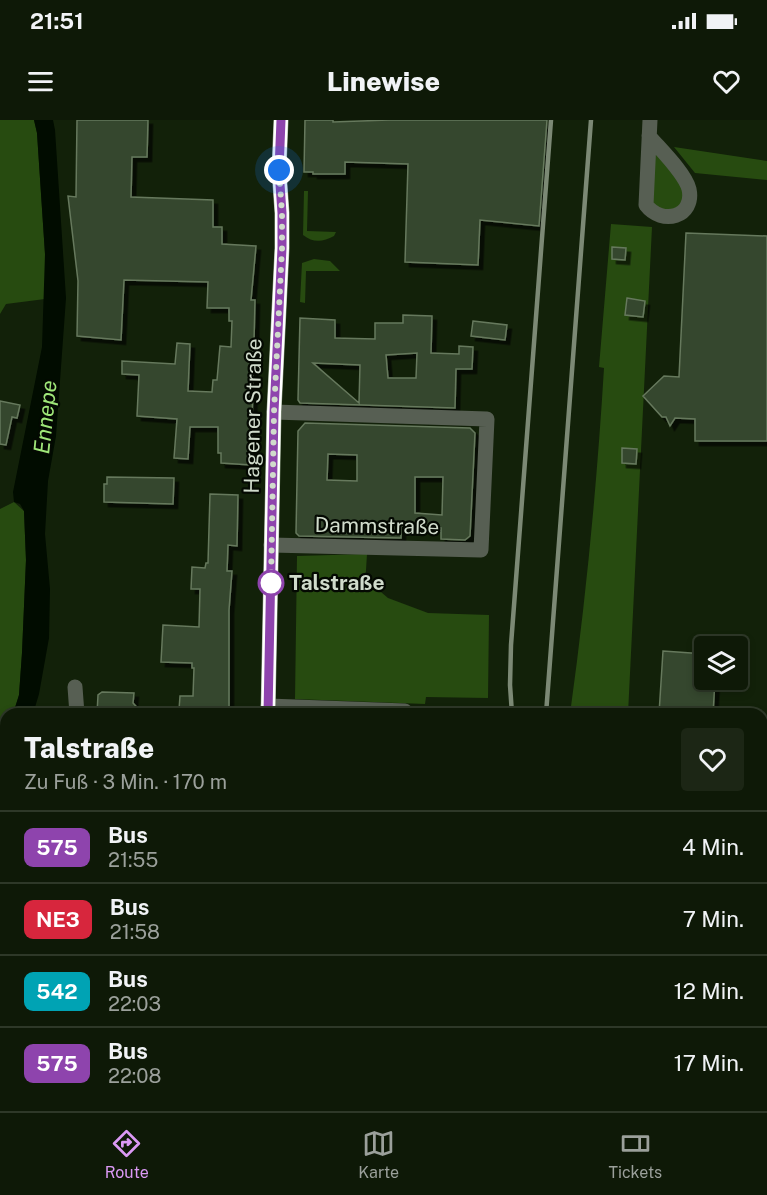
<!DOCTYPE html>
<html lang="de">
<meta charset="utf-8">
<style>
body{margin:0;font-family:"Public Sans",sans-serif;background:#1c2615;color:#f1f3f6;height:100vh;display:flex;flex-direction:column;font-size:22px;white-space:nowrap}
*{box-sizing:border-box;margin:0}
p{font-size:20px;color:#9ba09b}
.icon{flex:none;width:33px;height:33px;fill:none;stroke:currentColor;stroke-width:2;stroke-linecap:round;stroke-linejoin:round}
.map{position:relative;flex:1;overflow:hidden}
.details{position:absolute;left:0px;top:588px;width:768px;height:404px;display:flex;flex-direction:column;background:#0e1907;border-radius:18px 18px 0 0;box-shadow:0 3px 9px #0003,0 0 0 2px #2e3828}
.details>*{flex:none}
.badge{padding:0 12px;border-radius:9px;font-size:21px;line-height:39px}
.buttons{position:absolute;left:694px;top:516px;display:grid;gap:12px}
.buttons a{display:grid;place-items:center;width:54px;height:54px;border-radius:6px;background:#0e1907;box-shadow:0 3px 9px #0003,0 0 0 2px #2e3828;font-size:30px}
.you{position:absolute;width:30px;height:30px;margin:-15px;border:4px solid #fff;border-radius:50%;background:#1a73e8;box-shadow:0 0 0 9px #1a73e833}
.map>.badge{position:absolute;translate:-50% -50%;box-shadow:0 0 0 3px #fff}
.round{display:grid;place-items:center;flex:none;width:63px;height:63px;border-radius:6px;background:#1c2615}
.headline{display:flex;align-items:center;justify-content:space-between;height:102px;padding:0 24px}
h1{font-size:28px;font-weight:800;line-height:45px}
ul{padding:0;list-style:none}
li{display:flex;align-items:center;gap:18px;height:72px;padding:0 24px;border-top:2px solid #2e3828}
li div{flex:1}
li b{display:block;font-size:22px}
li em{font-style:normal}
li .badge{min-width:66px;font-weight:700;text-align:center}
.status{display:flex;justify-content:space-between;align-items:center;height:42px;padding:0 30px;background:#0e1907;direction:ltr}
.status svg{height:16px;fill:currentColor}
header{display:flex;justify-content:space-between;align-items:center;height:78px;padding:0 24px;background:#0e1907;font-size:27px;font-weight:800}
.menu{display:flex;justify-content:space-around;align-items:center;height:84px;border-top:2px solid #2e3828;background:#0e1907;font-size:16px;color:#9ba09b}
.menu a{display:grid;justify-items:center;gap:3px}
.menu .active{color:#db99f5}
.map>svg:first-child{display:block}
.green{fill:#274b10}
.water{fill:#010c00}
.building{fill:#35462d;stroke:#66795d;stroke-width:1.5;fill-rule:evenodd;filter:url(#shadow)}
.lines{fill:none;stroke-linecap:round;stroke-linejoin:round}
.minor{stroke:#575f53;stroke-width:15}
.major{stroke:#92a28a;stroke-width:15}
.rail{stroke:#7c8975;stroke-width:4.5}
.line-casing{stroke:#fff;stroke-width:14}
.line{stroke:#8e44ad;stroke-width:9}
.walk{stroke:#d0dbcb;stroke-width:6;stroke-dasharray:0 10.8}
.stop-dot{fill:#fff;stroke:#8e44ad;stroke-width:3}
.labels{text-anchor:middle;stroke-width:4.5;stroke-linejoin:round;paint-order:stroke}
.street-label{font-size:21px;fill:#d0dbcb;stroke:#040902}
.stop-label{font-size:21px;font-weight:bold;fill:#d0dbcb;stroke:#040902;text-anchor:start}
.water-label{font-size:22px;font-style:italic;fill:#9fe779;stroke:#040902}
</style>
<div class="status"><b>21:51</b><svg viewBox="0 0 49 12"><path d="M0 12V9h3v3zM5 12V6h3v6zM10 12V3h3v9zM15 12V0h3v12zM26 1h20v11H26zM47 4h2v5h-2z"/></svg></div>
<header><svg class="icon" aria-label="menu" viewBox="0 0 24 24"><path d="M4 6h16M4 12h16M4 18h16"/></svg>Linewise<svg class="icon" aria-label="heart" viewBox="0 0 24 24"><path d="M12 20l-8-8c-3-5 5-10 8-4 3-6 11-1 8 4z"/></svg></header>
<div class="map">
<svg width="767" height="991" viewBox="0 0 767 991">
<defs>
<filter id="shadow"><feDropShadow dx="4.5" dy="4.5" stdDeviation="0" flood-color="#0009"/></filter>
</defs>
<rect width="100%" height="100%" fill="#122109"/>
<!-- green -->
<path class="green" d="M 0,0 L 34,0 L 37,13 L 45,134 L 45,179 L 6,184 L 0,194 Z
M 650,19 L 681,55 L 685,87 L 658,95 L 647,66 Z
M 674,27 L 767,41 L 767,60 L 695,53 Z
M 304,71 L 308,71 L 307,111 L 336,112 L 334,116 C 323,122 313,123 303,115 Z
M 611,104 L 652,107 L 628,594 L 570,594 C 586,479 597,364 604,248 L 599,247 Z
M 314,139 L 330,141 L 340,151 L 306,151 L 305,183 L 300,182 L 302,143 Z
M 14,382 L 24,391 L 26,440 L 22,533 L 19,575 L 13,594 L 6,594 L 6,619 L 0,637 L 0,389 Z
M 367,434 L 365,466 L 375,467 L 388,478 L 428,493 L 489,495 L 488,578 L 426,577 L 425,584 L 295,579 L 297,436 Z"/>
<!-- water -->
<path class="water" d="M 34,0 L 53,0 L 55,10 L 66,178 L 56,316 L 48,361 L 45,414 L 50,469 L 49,518 L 39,574 L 33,594 L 13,594 L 19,575 L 22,533 L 26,440 L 24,391 L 20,384 L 14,382 L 13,372 L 42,227 L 45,134 L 37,13 Z
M 6,619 L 6,674 L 0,693 L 0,637 Z"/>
<!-- building -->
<path class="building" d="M 77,0 L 148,0 L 147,37 L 132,37 L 131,77 L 213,80 L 213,107 L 222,107 L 222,124 L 256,126 L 251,180 L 255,180 L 251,345 L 221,343 L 221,333 L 218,333 L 218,307 L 190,307 L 188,339 L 174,338 L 177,299 L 137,296 L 139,255 L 122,254 L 122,241 L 175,244 L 177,223 L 190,224 L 188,271 L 212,272 L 213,260 L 217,260 L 220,226 L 231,227 L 232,201 L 229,201 L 229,188 L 207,188 L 208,162 L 124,160 L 121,220 L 77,216 L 78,161 L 68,76 L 76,77 Z
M 305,0 L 333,0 L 333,2 L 389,0 L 547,0 L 539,106 L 480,100 L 478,145 L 405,142 L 408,44 L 345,42 L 345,54 L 313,54 L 313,52 L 304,52 Z
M 686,113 L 767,116 L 767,321 L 695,321 L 695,299 L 675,298 L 670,306 L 666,297 L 662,297 L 643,276 L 664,256 L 679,257 Z
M 612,127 L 626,128 L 625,140 L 612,139 Z
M 627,178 L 645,181 L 643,197 L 625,195 Z
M 403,195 L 432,196 L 431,233 L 459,234 L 459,226 L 473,227 L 472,249 L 456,249 L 455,288 L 300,283 L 298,280 L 300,198 L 335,200 L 335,218 L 375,219 L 375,203 L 403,203 ZM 417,233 L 416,258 L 388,258 L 386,235 ZM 313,243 L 360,245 L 359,283 Z
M 473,201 L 507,205 L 505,220 L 471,216 Z
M 0,281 L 20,285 L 17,298 L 12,297 L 6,325 L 0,324 Z
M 305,303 L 470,308 L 475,313 L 470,416 L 465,420 L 441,419 L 441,408 L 401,406 L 401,418 L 299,416 L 296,413 L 298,311 ZM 328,334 L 357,335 L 357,361 L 327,360 ZM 415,357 L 443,357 L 442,395 L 415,393 Z
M 622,328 L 637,329 L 636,344 L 622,343 Z
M 107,357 L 174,358 L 173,384 L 104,382 L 104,364 L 107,364 Z
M 210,374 L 238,375 L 237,426 L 228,425 L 227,451 L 232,451 L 229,490 L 229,594 L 196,594 L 196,590 L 179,590 L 180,576 L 193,576 L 194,548 L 192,548 L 192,543 L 161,542 L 163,505 L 199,507 L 200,469 L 191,469 L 192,447 L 205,448 L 206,443 L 208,443 Z
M 663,531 L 705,534 L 705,560 L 715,560 L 713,594 L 659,594 Z
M 102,572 L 134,573 L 133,583 L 143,594 L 97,594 L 98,575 Z"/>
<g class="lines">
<!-- minor -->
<path class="minor" d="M 649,16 C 660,29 685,53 689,69 C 695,97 662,106 646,85 L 650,0
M 271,425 L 481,430 L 487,299 L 274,292
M 75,567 L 77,594
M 268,586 L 405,591
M 762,839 L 767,832
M 0,865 L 6,866
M 0,940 L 6,940
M 44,991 L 45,986
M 652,991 L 652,986"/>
<!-- major -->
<path class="major" d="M 268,594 L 274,292 L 282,128 L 282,93 L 279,50 L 281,0
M 258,991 L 259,986"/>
<!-- rail -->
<path class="rail" d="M 512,594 L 510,565 L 511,525 L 551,0
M 546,594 L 591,0
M 516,991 L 516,986"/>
</g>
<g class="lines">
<defs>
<path id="line" d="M 268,594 L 274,292 L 282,128 L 282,93 L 279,50 L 281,0"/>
</defs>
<!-- line casing -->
<use href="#line" class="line-casing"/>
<!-- line -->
<use href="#line" class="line"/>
<!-- walk -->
<path class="walk" d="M 271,463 L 274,292 L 282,128 L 282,93 L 279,50"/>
</g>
<!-- markers -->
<circle class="stop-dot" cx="271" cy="463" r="12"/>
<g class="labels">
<!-- street labels -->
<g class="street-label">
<text transform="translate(253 296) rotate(-89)" y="7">Hagener Straße</text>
<text transform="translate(377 406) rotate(1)" y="7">Dammstraße</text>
</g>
<!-- stop labels -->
<g class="stop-label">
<text x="289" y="470">Talstraße</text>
</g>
<!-- water labels -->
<g class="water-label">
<text transform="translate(45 297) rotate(-84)" y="8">Ennepe</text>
</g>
</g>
</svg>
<div class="buttons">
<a><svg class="icon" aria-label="layers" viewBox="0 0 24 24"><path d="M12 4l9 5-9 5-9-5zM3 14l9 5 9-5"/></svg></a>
</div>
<div class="you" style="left:279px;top:50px"></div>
<section class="details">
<div class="headline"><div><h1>Talstraße</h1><p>Zu Fuß · 3 Min. · 170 m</p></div><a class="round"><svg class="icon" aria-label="heart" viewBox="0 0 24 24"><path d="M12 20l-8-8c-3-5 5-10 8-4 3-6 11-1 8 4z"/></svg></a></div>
<ul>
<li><span class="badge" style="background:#8e44ad;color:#fff">575</span><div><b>Bus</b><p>21:55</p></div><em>4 Min.</em></li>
<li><span class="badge" style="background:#d7263d;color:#fff">NE3</span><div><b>Bus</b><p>21:58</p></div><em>7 Min.</em></li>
<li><span class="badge" style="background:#00a3b4;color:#fff">542</span><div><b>Bus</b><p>22:03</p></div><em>12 Min.</em></li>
<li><span class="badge" style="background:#8e44ad;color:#fff">575</span><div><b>Bus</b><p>22:08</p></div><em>17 Min.</em></li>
</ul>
</section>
</div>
<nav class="menu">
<a class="active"><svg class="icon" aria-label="directions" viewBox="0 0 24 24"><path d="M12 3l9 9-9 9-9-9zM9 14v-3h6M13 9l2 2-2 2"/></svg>Route</a>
<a><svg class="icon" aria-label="map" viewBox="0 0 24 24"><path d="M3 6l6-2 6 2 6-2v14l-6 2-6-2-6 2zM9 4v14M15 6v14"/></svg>Karte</a>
<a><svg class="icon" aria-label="tickets" viewBox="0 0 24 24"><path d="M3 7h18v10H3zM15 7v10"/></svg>Tickets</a>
</nav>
